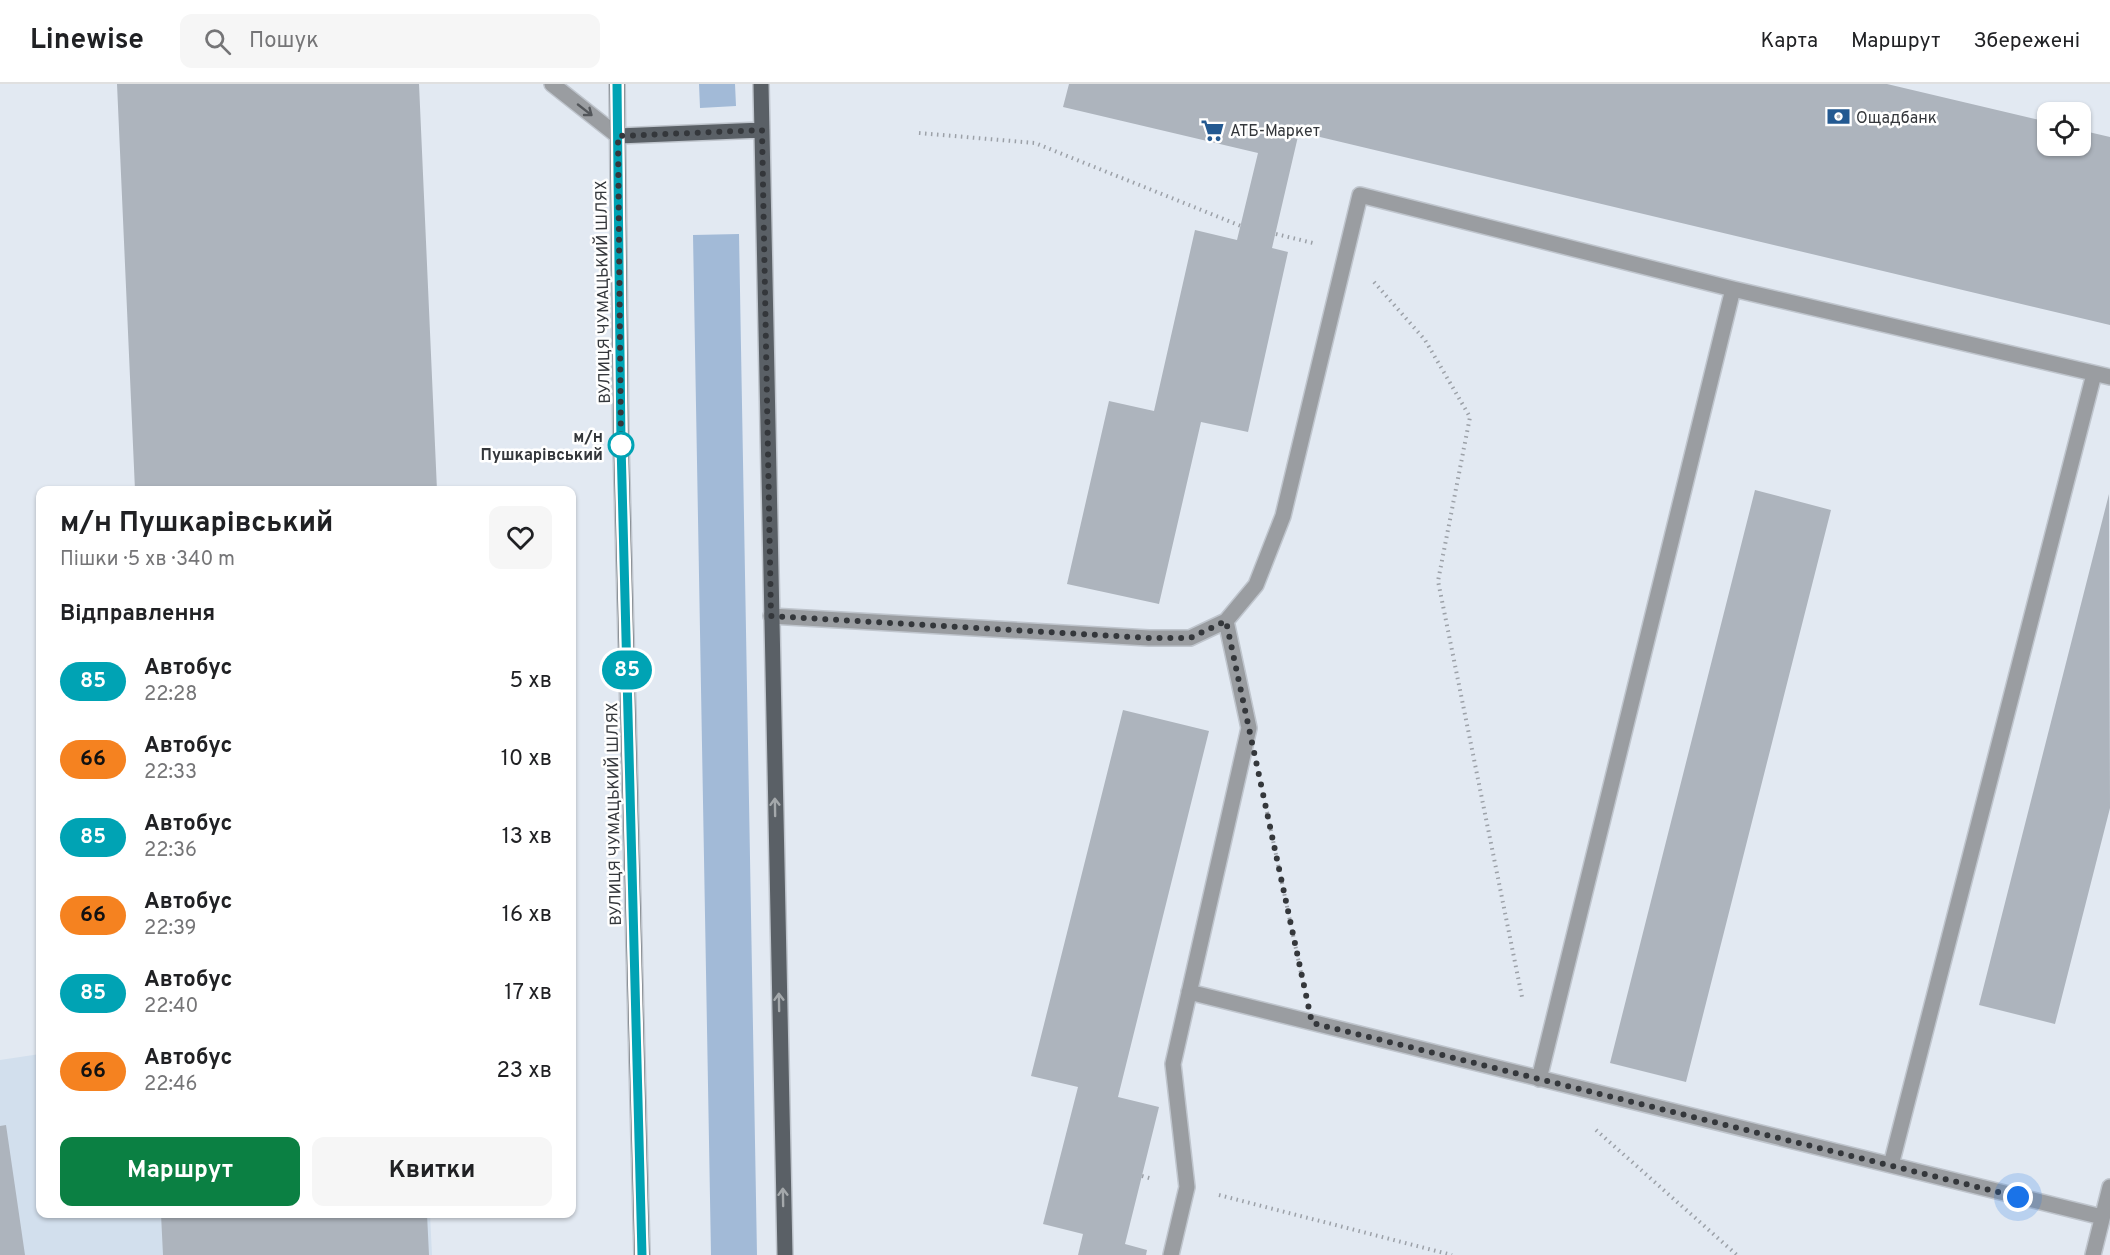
<!DOCTYPE html>
<html lang="uk">
<meta charset="utf-8">
<style>
body{margin:0;font-family:Overpass,sans-serif;background:#f6f6f6;color:#202124;height:100vh;display:flex;flex-direction:column;font-size:22px;white-space:nowrap}
*{box-sizing:border-box;margin:0}
p{font-size:20px;color:#757577}
.icon{flex:none;width:33px;height:33px;fill:none;stroke:currentColor;stroke-width:2;stroke-linecap:round;stroke-linejoin:round}
.map{position:relative;flex:1;overflow:hidden}
.panel{position:absolute;left:36px;top:402px;width:540px;height:732px;display:flex;flex-direction:column;background:#fff;border-radius:12px;box-shadow:0 2px 4px #0004}
.panel>*{flex:none}
.badge{padding:0 12px;border-radius:20px;font-size:21px;line-height:39px}
.buttons{position:absolute;left:2037px;top:18px;display:grid;gap:12px}
.buttons a{display:grid;place-items:center;width:54px;height:54px;border-radius:12px;background:#fff;box-shadow:0 2px 4px #0004;font-size:30px}
.you{position:absolute;width:30px;height:30px;margin:-15px;border:4px solid #fff;border-radius:50%;background:#1a73e8;box-shadow:0 0 0 9px #1a73e833}
.map>.badge{position:absolute;translate:-50% -50%;box-shadow:0 0 0 3px #fff}
h2{padding:0 24px;font-size:22px;line-height:54px}
.round{display:grid;place-items:center;flex:none;width:63px;height:63px;border-radius:12px;background:#f6f6f6}
.overview{display:flex;align-items:center;justify-content:space-between;height:102px;padding:0 24px}
h1{font-size:28px;font-weight:700;line-height:45px}
.action{display:flex;gap:12px;margin-top:auto;padding:12px 24px}
.action a{flex:1;height:69px;border-radius:12px;background:#0b8043;color:#fff;font-size:24px;font-weight:700;line-height:69px;text-align:center}
.action a+a{background:#f6f6f6;color:#202124}
ul{padding:0;list-style:none}
li{display:flex;align-items:center;gap:18px;height:78px;padding:0 24px}
li div{flex:1}
li b{display:block;font-size:22px}
li em{font-style:normal}
li .badge{min-width:66px;font-weight:700;text-align:center}
header{display:flex;align-items:center;gap:36px;box-sizing:border-box;height:84px;padding:0 30px;background:#fff;border-bottom:2px solid #e0e0e0}
header strong{font-size:28px}
nav{display:flex;gap:33px;margin-inline-start:auto;font-size:21px}
.search{width:420px;height:54px;background:#f6f6f6;display:flex;align-items:center;gap:15px;box-sizing:border-box;padding:0 21px;border-radius:12px;color:#757577;font-size:22px}
.map>svg:first-child{display:block}
.built{fill:#d2dfed}
.green{fill:#a2bad7}
.building{fill:#adb4bd}
.lines{fill:none;stroke-linecap:round;stroke-linejoin:round}
.minor-casing{stroke:#bfc5cd;stroke-width:18}
.major-casing{stroke:#bfc5cd;stroke-width:18}
.path{stroke:#9ca1a8;stroke-width:4;stroke-dasharray:1.5 4.5;stroke-linecap:butt}
.minor{stroke:#9a9da1;stroke-width:15}
.major{stroke:#5a6066;stroke-width:15}
.oneway{stroke:#53565a}
.oneway2{stroke:#a4a8ab}
.line-casing{stroke:#fff;stroke-width:14}
.line{stroke:#00a3b4;stroke-width:9}
.walk{stroke:#34373b;stroke-width:6;stroke-dasharray:0 10.8}
.stop-dot{fill:#fff;stroke:#00a3b4;stroke-width:3}
.labels{text-anchor:middle;stroke-width:5;stroke-linejoin:round;paint-order:stroke}
.poi-label{font-size:16px;fill:#34373b;stroke:#fff;text-anchor:start}
.street-label{font-size:16px;fill:#34373b;stroke:#fff}
.stop-label{font-size:16px;font-weight:bold;fill:#34373b;stroke:#fff;text-anchor:end}
</style>
<header>
<strong>Linewise</strong>
<div class="search"><svg class="icon" aria-label="search" viewBox="0 0 24 24"><circle cx="10" cy="10" r="6"/><path d="M15 15l6 6"/></svg>Пошук</div>
<nav><a>Карта</a><a>Маршрут</a><a>Збережені</a></nav>
</header>
<div class="map">
<svg width="2110" height="1171" viewBox="0 0 2110 1171">
<rect width="100%" height="100%" fill="#e2e9f2"/>
<!-- built -->
<path class="built" d="M 40,970 L 40,1130 L 430,1130 L 432,1171 L 0,1171 L 0,976 Z"/>
<!-- green -->
<path class="green" d="M 699,0 L 735,0 L 736,22 L 700,24 Z
M 739,150 L 757,1171 L 711,1171 L 693,151 Z"/>
<!-- building -->
<path class="building" d="M 117,0 L 419,0 L 437,406 L 135,406 Z
M 1069,0 L 1887,0 L 2048,38 L 2048,62 L 2080,62 L 2080,46 L 2110,53 L 2110,241 L 1299,48 L 1272,164 L 1288,168 L 1248,348 L 1201,338 L 1159,520 L 1067,500 L 1109,317 L 1154,327 L 1195,146 L 1237,156 L 1258,69 L 1063,23 Z
M 1755,406 L 1831,426 L 1686,998 L 1610,979 Z
M 2109,410 L 2110,724 L 2055,940 L 1979,921 Z
M 1123,626 L 1209,647 L 1118,1013 L 1159,1023 L 1125,1160 L 1147,1166 L 1146,1171 L 1078,1171 L 1083,1150 L 1043,1140 L 1078,1003 L 1031,992 Z
M 6,1041 L 25,1171 L 0,1171 L 0,1042 Z
M 161,1130 L 427,1130 L 429,1171 L 163,1171 Z"/>
<g class="lines">
<defs>
<path id="minor" d="M 552,0 L 618,52
M 771,532 L 1149,554 L 1190,554 L 1226,537 L 1256,501 L 1283,432 L 1360,111 L 1733,205 L 2110,293
M 1189,908 L 2102,1133
M 1539,995 L 1733,205
M 1891,1081 L 2094,290
M 1171,1171 L 1187,1103 L 1173,980 L 1249,644 L 1226,537
M 2093,1171 L 2110,1103"/>
<path id="major" d="M 617,0 L 621,360 L 642,1171
M 761,0 L 785,1171
M 618,52 L 762,46"/>
</defs>
<!-- minor casing -->
<use href="#minor" class="minor-casing"/>
<!-- major casing -->
<use href="#major" class="major-casing"/>
<!-- path -->
<path class="path" d="M 919,49 L 1035,59 L 1241,142
M 1276,150 L 1313,159
M 1374,198 L 1425,256 L 1470,333 L 1438,497 L 1522,913
M 1267,728 L 1304,903
M 1596,1046 L 1737,1171
M 1142,1092 L 1153,1095
M 1219,1111 L 1452,1171"/>
<!-- minor -->
<use href="#minor" class="minor"/>
<!-- major -->
<use href="#major" class="major"/>
</g>
<!-- one-way arrows -->
<defs><path id="oneway-shaft" d="M-6 0H5M1.5-3L5.5 0L1.5 3" fill="none" stroke-width="1.6" stroke-linecap="round" stroke-linejoin="round" transform="scale(1.5)"/></defs>
<use class="oneway" href="#oneway-shaft" transform="translate(585 26) rotate(38)"/>
<g class="oneway2">
<use href="#oneway-shaft" transform="translate(775 723) rotate(-91)"/>
<use href="#oneway-shaft" transform="translate(779 918) rotate(-91)"/>
<use href="#oneway-shaft" transform="translate(783 1113) rotate(-91)"/>
</g>
<g class="lines">
<defs>
<path id="line" d="M 617,0 L 621,360 L 642,1171"/>
</defs>
<!-- line casing -->
<use href="#line" class="line-casing"/>
<!-- line -->
<use href="#line" class="line"/>
<!-- walk -->
<path class="walk" d="M 621,361 L 618,52 L 762,46 L 771,532 L 1149,554 L 1190,554 L 1226,537 L 1312,939 L 2018,1113"/>
</g>
<!-- icons -->
<defs>
<symbol id="bank-bare" viewBox="-9 -9 18 18"><path d="M-6-4H6V4H-6ZM0-2.3a2.3 2.3 0 1 0 0 4.6a2.3 2.3 0 1 0 0-4.6Z" fill="#235991" stroke="#fff" stroke-width="2.5" paint-order="stroke"/></symbol>
<symbol id="supermarket-bare" viewBox="-9 -9 18 18"><path d="M-6-5.5h2.5l.6 2H6L4.5 2H-2.5L-4.4-4H-6ZM-1.5 3.2a1.3 1.3 0 1 0 .1 0ZM3 3.2a1.3 1.3 0 1 0 .1 0Z" fill="#235991" stroke="#fff" stroke-width="2.5" paint-order="stroke"/></symbol>
</defs>
<g fill-rule="evenodd">
<use href="#bank-bare" x="1822" y="16" width="33" height="33"/>
<use href="#supermarket-bare" x="1196" y="30" width="33" height="33"/>
</g>
<!-- markers -->
<circle class="stop-dot" cx="621" cy="361" r="12"/>
<g class="labels">
<!-- poi labels -->
<g class="poi-label">
<text x="1856" y="39">Ощадбанк</text>
<text x="1230" y="52">АТБ-Маркет</text>
</g>
<!-- street labels -->
<g class="street-label">
<text transform="translate(602 208) rotate(-91)" y="6">ВУЛИЦЯ ЧУМАЦЬКИЙ ШЛЯХ</text>
<text transform="translate(613 730) rotate(-91)" y="6">ВУЛИЦЯ ЧУМАЦЬКИЙ ШЛЯХ</text>
</g>
<!-- stop labels -->
<g class="stop-label">
<text x="603" y="358">м/н<tspan x="603" dy="18">Пушкарівський</tspan></text>
</g>
</g>
</svg>
<div class="buttons">
<a><svg class="icon" aria-label="locate" viewBox="0 0 24 24"><circle cx="12" cy="12" r="6"/><path d="M12 2v4M12 18v4M2 12h4M18 12h4"/></svg></a>
</div>
<div class="you" style="left:2018px;top:1113px"></div>
<b class="badge" style="left:627px;top:586px;background:#00a3b4;color:#fff">85</b>
<section class="panel">
<div class="overview"><div><h1>м/н Пушкарівський</h1><p>Пішки · 5 хв · 340 m</p></div><a class="round"><svg class="icon" aria-label="heart" viewBox="0 0 24 24"><path d="M12 20l-8-8c-3-5 5-10 8-4 3-6 11-1 8 4z"/></svg></a></div>
<h2>Відправлення</h2>
<ul>
<li><span class="badge" style="background:#00a3b4;color:#fff">85</span><div><b>Автобус</b><p>22:28</p></div><em>5 хв</em></li>
<li><span class="badge" style="background:#f58220;color:#111">66</span><div><b>Автобус</b><p>22:33</p></div><em>10 хв</em></li>
<li><span class="badge" style="background:#00a3b4;color:#fff">85</span><div><b>Автобус</b><p>22:36</p></div><em>13 хв</em></li>
<li><span class="badge" style="background:#f58220;color:#111">66</span><div><b>Автобус</b><p>22:39</p></div><em>16 хв</em></li>
<li><span class="badge" style="background:#00a3b4;color:#fff">85</span><div><b>Автобус</b><p>22:40</p></div><em>17 хв</em></li>
<li><span class="badge" style="background:#f58220;color:#111">66</span><div><b>Автобус</b><p>22:46</p></div><em>23 хв</em></li>
</ul>
<div class="action"><a>Маршрут</a><a>Квитки</a></div>
</section>
</div>
